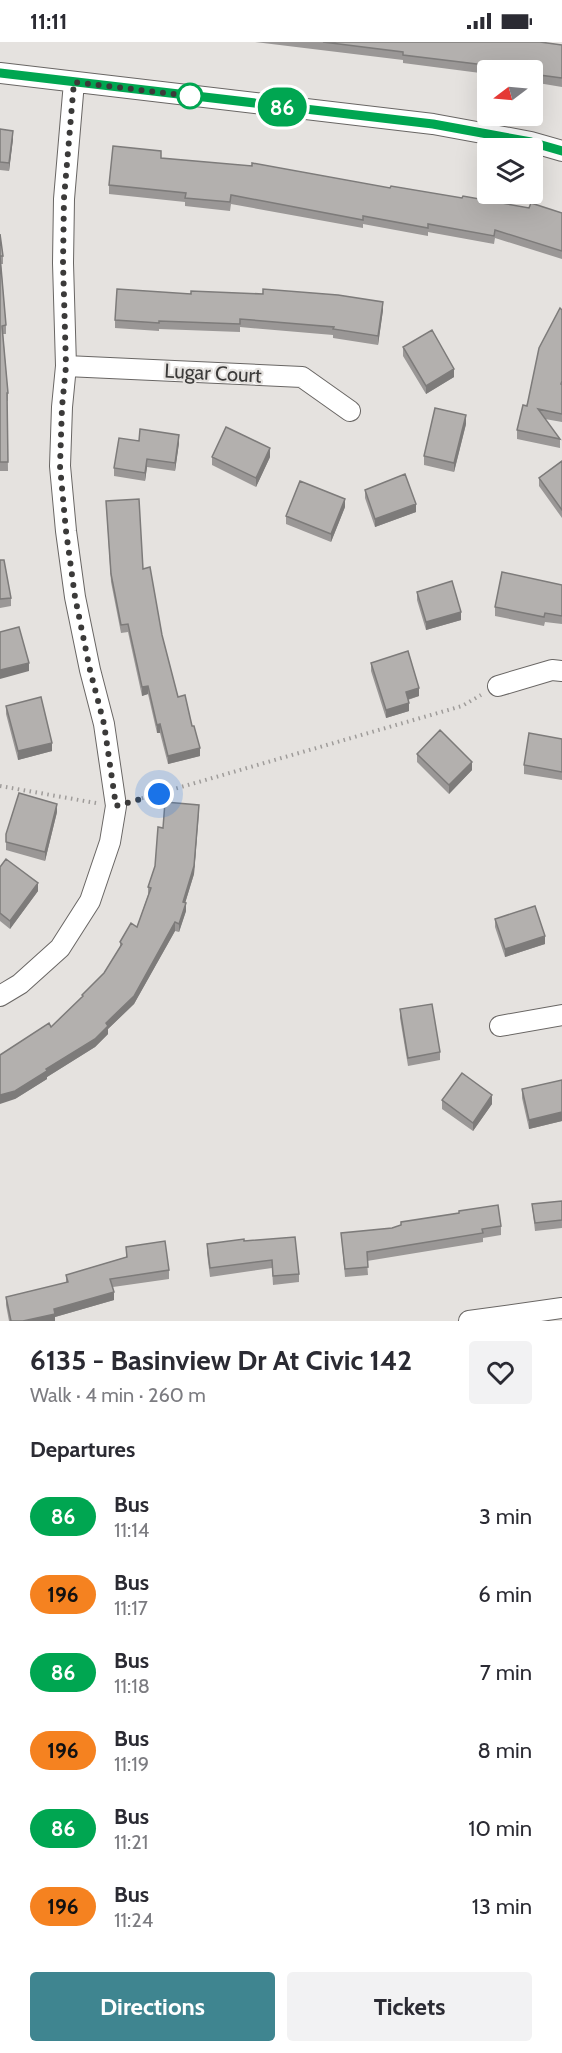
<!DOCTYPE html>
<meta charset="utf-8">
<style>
body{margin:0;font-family:Cabin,sans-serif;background:#f2f2f3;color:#2b2b33;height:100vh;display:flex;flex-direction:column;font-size:22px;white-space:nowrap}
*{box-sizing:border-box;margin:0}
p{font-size:20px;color:#7c7c81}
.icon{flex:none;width:33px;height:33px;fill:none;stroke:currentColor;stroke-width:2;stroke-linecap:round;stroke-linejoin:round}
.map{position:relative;height:1279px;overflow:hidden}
.details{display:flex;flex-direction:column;background:#fff;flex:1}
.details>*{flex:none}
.badge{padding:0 12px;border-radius:20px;font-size:21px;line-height:39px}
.needle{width:39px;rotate:254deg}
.buttons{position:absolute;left:477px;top:18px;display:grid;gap:12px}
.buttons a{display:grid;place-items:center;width:66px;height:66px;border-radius:6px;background:#fff;box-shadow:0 6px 24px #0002;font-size:30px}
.you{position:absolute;width:30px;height:30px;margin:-15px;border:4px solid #fff;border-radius:50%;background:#1a73e8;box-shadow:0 0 0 9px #1a73e833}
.map>.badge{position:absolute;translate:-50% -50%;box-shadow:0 0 0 3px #fff}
h2{padding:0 30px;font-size:22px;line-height:54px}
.round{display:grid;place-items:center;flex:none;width:63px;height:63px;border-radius:6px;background:#f2f2f3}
.summary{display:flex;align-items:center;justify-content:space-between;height:102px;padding:0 30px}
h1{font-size:28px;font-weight:700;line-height:45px}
.action{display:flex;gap:12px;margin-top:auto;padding:12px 30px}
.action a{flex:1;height:69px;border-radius:6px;background:#3f8590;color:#fff;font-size:24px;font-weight:700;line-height:69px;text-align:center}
.action a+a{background:#f2f2f3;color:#2b2b33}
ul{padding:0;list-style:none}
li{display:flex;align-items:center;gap:18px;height:78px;padding:0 30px}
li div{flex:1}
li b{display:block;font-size:22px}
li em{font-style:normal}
li .badge{min-width:66px;font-weight:700;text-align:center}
.status{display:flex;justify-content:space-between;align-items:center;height:42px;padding:0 30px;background:#fff;direction:ltr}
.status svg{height:16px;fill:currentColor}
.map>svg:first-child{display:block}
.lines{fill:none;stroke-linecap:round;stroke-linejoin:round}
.street-casing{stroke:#696664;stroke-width:22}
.path{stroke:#9f9c9a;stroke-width:4;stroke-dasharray:1.5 4.5;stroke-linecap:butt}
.street{stroke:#fff;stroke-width:20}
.wall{fill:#9a9796}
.shaded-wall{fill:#7d7b7a}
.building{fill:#b3b0ae;stroke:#7d7b7a;stroke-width:1.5}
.line-casing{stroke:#fff;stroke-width:14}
.line{stroke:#00a651;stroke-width:9}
.walk{stroke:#3b3a39;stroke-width:6;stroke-dasharray:0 10.8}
.stop-dot{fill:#fff;stroke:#00a651;stroke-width:3}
.labels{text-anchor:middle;stroke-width:4.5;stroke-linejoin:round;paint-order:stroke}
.street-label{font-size:20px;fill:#3b3a39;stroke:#e5e2df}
</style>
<div class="status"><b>11:11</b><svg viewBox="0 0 49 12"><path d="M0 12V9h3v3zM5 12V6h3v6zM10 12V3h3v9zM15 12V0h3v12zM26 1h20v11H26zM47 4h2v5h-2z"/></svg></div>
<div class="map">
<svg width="562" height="1279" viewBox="0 0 562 1279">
<rect width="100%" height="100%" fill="#e5e2df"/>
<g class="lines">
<defs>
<path id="street" d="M 0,31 L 433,82 L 531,100 L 562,109
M 66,324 L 302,335 L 350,369
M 498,644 L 552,628 L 562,629
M 0,954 L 20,942 L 60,906 L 90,859 L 110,800 L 116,764 L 104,682 L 90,628 L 75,555 L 66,489 L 60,424 L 62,365 L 66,324 L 63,221 L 64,157 L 74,40
M 500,984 L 562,973
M 469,1279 L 562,1266"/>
</defs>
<!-- street casing -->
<use href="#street" class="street-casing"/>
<!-- path -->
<path class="path" d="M 0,744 L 96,761
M 136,758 L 462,664 L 481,653"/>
<!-- street -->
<use href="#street" class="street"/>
</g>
<!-- wall -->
<path class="wall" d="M 255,0 L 540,0 L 562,3 L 562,45 L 532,40 L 532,28 L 488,28 L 488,32 L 403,21 L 403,18 Z
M 0,87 L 13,97 L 9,129 L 0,128 Z
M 161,116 L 390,146 L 562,171 L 562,217 L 495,196 L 494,202 L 428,190 L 428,194 L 363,182 L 363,186 L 231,162 L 230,169 L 185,164 L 185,160 L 109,152 L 109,143 Z
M 0,192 L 3,214 L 3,222 L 1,222 L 6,283 L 6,292 L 3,292 L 8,351 L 8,359 L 7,359 L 8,429 L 0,429 Z
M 383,268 L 378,303 L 333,296 L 333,293 L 240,285 L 240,290 L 159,287 L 159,289 L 115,286 L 115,278 Z
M 562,268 L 562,380 L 545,377 L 560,397 L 560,406 L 517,397 L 517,388 Z
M 403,305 L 454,335 L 426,352 L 403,314 Z
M 466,382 L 454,430 L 424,423 L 424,414 Z
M 139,399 L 179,401 L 175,429 L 147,425 L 145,439 L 114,434 L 114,426 Z
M 212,415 L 270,415 L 256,445 L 212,423 Z
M 562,419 L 562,476 L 539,444 L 539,436 Z
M 365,448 L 416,470 L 375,485 L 365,456 Z
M 106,459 L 143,527 L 162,593 L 178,655 L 200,714 L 168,722 L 160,691 L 157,691 L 148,652 L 142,654 L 128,590 L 121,591 L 111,540 Z
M 345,465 L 331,500 L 286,482 L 286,474 Z
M 0,518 L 11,556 L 11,564 L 0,566 Z
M 551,542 L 562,543 L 562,582 L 545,580 L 544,584 L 495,574 L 495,565 Z
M 417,550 L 461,578 L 426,588 L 417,558 Z
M 371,621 L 419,654 L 408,658 L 409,669 L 386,676 L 371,629 Z
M 6,664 L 52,709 L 18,718 L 6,672 Z
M 562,697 L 562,738 L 524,732 L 524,723 Z
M 417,712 L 472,728 L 449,752 L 417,720 Z
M 57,770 L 45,819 L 6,808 L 6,792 Z
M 199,771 L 194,832 L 185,861 L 186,869 L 179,890 L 175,889 L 134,962 L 108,987 L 108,992 L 95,1005 L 47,1035 L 47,1037 L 15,1057 L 51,985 L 82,956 L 82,953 L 104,931 L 120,905 L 120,900 L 137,885 L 148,853 L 148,845 L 155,824 L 163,786 Z
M 0,825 L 38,849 L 10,887 L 0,879 Z
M 495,877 L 545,902 L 505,915 L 495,885 Z
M 400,967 L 440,1010 L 440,1018 L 408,1024 L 400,976 Z
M 562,1038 L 562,1079 L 529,1087 L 522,1056 L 522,1047 Z
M 442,1058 L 492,1062 L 473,1089 L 442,1067 Z
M 562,1159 L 562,1186 L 535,1189 L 532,1162 Z
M 501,1184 L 501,1193 L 483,1196 L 483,1200 L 367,1219 L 368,1233 L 345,1235 L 341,1191 Z
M 244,1199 L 299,1232 L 299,1240 L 273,1243 L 272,1226 L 210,1235 L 207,1211 L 207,1202 Z
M 126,1205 L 169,1228 L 169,1237 L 113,1245 L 114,1258 L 55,1275 L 55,1279 L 9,1279 L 6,1263 L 6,1255 L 66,1241 L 66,1233 L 126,1215 Z"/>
<!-- shaded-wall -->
<path class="shaded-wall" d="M 13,89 L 13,97 L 9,129 L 9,121 Z
M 383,260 L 383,268 L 378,303 L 378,294 Z
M 454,327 L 454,335 L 426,352 L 426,344 Z
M 466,373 L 466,382 L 454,430 L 454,421 Z
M 179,393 L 179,401 L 175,429 L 175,421 Z
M 270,406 L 270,415 L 256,445 L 256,436 Z
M 147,417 L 147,425 L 145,439 L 145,431 Z
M 345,457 L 345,465 L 331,500 L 331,492 Z
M 416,462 L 416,470 L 375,485 L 375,477 Z
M 461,570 L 461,578 L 426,588 L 426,580 Z
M 29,621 L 29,629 L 0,637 L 0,628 Z
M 148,644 L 148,652 L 142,654 L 142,645 Z
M 419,646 L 419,654 L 406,658 L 406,650 Z
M 409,661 L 409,669 L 386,676 L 386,668 Z
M 160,682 L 160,691 L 157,691 L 157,683 Z
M 52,701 L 52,709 L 18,718 L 18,709 Z
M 200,706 L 200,714 L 168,722 L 168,714 Z
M 472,720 L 472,728 L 449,752 L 449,743 Z
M 57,762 L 57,770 L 45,819 L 45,810 Z
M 199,763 L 194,832 L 183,868 L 183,860 Z
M 38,841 L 38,849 L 10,887 L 10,879 Z
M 186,861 L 186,869 L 179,890 L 179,882 Z
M 175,880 L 175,889 L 134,962 L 108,987 L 108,992 L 95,1005 L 47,1035 L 47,1037 L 15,1057 L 0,1062 L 0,1053 L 46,1027 L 106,981 Z
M 545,894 L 545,902 L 505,915 L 505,907 Z
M 492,1053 L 492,1062 L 473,1089 L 473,1081 Z
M 562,1070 L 562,1079 L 529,1087 L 529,1078 Z
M 114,1250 L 114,1258 L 55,1275 L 55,1279 L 23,1279 L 54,1267 Z"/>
<!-- building -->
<path class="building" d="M 323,0 L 540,0 L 562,3 L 562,36 L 532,32 L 532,28 L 526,28 L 403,13 L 403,10 Z
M 0,87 L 13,89 L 9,121 L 0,120 Z
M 113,104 L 161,109 L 161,116 L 252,124 L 252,121 L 390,146 L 391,144 L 462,156 L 463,154 L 529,166 L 531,161 L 562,171 L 562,209 L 495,188 L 494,194 L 428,182 L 428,186 L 363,174 L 363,178 L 231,153 L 230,160 L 185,156 L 186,151 L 109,143 Z
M 0,192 L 3,214 L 0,214 L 6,283 L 2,284 L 8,351 L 7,351 L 8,420 L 0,420 Z
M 117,247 L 191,252 L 191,249 L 263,252 L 263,247 L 338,253 L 383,260 L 378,294 L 333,287 L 334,285 L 240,277 L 240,282 L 159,279 L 159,281 L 115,278 Z
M 560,266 L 562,268 L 562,339 L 561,342 L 562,343 L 562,372 L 538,367 L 560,397 L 517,388 L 523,363 L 527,364 L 539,306 Z
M 432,288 L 454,327 L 426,344 L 403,305 Z
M 435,366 L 466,373 L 454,421 L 424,414 Z
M 226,385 L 270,406 L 256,436 L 212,415 Z
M 140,387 L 179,393 L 175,421 L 147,417 L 145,431 L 114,426 L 119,396 L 139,399 Z
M 562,419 L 562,468 L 539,436 Z
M 405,432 L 416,462 L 375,477 L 365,448 Z
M 300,439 L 345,457 L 331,492 L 286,474 Z
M 139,457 L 143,527 L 150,525 L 162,593 L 178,655 L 185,653 L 192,684 L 194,684 L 200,706 L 168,714 L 160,682 L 157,683 L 148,644 L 142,645 L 128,582 L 121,583 L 111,532 L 106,459 Z
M 0,518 L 4,518 L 11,556 L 0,557 Z
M 502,530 L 562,543 L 562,574 L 545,571 L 544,575 L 495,565 Z
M 452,539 L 461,570 L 426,580 L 417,550 Z
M 19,585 L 29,621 L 0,628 L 0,590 Z
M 408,609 L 419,646 L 406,650 L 409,661 L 386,668 L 371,621 Z
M 41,655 L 52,701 L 18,709 L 6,664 Z
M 440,688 L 472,720 L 449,743 L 417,712 Z
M 529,691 L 562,697 L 562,730 L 524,723 Z
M 19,751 L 57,762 L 45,810 L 6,800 L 6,792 Z
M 165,760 L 199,763 L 194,824 L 183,860 L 186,861 L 179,882 L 175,880 L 134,954 L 106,981 L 108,984 L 95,997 L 46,1027 L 47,1029 L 15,1049 L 0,1053 L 0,1013 L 49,981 L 51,985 L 83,954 L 82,953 L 104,931 L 122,902 L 120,900 L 131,881 L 137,885 L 151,846 L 148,845 L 155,824 L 158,785 L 163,786 Z
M 6,817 L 38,841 L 10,879 L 0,871 L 0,825 Z
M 535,864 L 545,894 L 505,907 L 495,877 Z
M 432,962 L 440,1010 L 408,1016 L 400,967 Z
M 462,1031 L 492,1053 L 473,1081 L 442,1058 Z
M 562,1038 L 562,1070 L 529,1078 L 522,1047 Z
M 562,1159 L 562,1178 L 535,1181 L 532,1162 Z
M 498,1163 L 501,1184 L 482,1187 L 483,1191 L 367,1210 L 368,1225 L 345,1227 L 341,1191 L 392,1186 L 401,1183 L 401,1180 L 459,1171 L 459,1169 Z
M 295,1195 L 299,1232 L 273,1234 L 272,1218 L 210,1226 L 207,1202 L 244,1197 L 244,1199 Z
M 165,1199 L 169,1228 L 110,1237 L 114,1250 L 54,1267 L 55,1272 L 23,1279 L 11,1279 L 6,1255 L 68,1240 L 66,1233 L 127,1215 L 126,1205 Z"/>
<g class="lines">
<defs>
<path id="line" d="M 0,31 L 433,82 L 531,100 L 562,109"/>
</defs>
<!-- line casing -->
<use href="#line" class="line-casing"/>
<!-- line -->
<use href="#line" class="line"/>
<!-- walk -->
<path class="walk" d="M 159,752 L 116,764 L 104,682 L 90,628 L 75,555 L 66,489 L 60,424 L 62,365 L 66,324 L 63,221 L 64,156 L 74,40 L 190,54"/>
</g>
<!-- markers -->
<circle class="stop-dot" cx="190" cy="54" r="12"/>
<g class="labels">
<!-- street labels -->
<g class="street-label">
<text transform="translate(213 331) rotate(3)" y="7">Lugar Court</text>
</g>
</g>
</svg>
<div class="buttons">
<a><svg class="needle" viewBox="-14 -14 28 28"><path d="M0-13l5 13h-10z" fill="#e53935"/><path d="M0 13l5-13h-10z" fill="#7c7c81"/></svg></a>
<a><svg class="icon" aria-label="layers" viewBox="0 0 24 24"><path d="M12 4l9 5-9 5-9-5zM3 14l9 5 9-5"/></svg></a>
</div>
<div class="you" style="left:159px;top:752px"></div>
<b class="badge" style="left:282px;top:65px;background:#00a651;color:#fff">86</b>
</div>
<section class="details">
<div class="summary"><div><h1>6135 - Basinview Dr At Civic 142</h1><p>Walk · 4 min · 260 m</p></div><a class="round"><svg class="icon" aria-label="heart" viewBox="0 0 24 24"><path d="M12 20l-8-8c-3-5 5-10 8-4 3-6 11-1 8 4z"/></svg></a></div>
<h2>Departures</h2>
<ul>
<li><span class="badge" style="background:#00a651;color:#fff">86</span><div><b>Bus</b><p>11:14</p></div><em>3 min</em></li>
<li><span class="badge" style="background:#f58220;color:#111">196</span><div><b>Bus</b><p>11:17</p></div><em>6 min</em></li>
<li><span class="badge" style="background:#00a651;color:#fff">86</span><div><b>Bus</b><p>11:18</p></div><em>7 min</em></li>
<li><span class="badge" style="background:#f58220;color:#111">196</span><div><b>Bus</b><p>11:19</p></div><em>8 min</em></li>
<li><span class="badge" style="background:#00a651;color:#fff">86</span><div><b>Bus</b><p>11:21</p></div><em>10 min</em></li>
<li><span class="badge" style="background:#f58220;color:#111">196</span><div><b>Bus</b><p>11:24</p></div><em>13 min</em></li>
</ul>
<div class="action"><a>Directions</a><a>Tickets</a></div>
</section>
